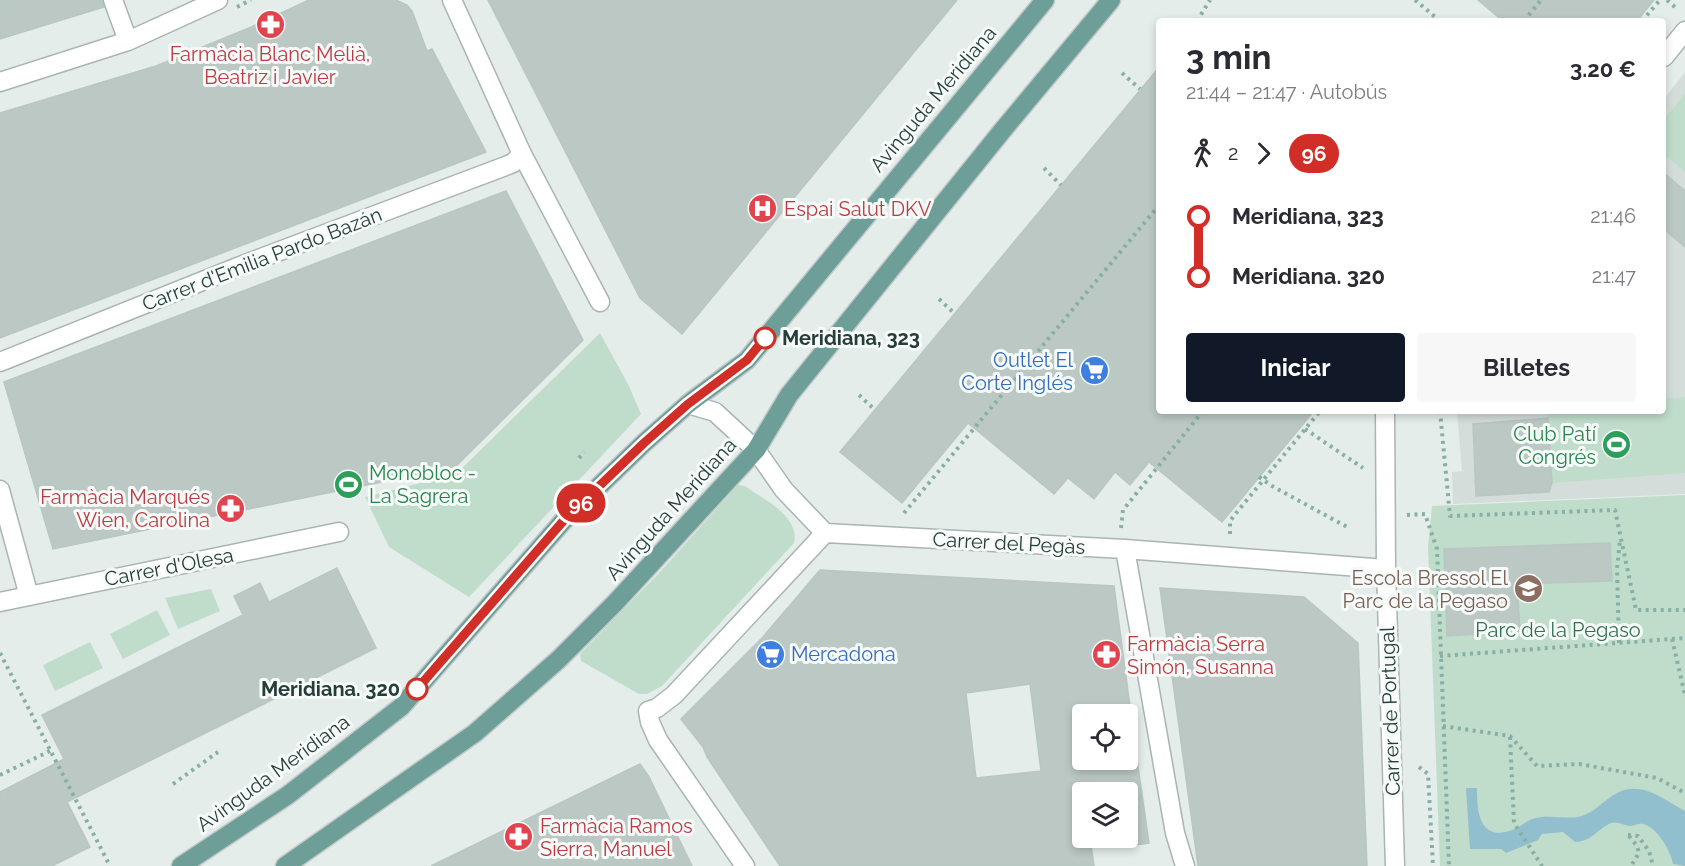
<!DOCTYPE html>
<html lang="es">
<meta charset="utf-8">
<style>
body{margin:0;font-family:Raleway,sans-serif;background:#f7f7f7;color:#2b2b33;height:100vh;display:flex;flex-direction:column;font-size:22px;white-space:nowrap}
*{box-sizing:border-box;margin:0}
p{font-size:20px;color:#7c7c81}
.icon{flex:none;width:33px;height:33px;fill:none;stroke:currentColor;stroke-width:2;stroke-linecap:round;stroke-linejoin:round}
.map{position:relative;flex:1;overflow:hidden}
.details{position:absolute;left:1156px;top:18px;width:510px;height:396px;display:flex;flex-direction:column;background:#fff;border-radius:6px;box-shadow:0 3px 9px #0003}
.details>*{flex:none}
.badge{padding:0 12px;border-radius:20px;font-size:21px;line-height:39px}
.fabs{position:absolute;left:1072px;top:704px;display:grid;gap:12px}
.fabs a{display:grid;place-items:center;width:66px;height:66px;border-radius:6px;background:#fff;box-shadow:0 3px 9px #0003;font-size:30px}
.map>.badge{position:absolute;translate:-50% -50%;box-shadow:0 0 0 3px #fff}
.legs{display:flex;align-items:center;gap:9px;height:66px;padding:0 30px;font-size:20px}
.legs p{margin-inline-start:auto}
.head{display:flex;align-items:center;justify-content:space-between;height:102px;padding:0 30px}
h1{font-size:33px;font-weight:700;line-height:45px}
.primary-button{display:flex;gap:12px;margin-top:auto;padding:12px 30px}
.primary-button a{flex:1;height:69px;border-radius:6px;background:#111827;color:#fff;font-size:24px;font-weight:700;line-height:69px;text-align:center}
.primary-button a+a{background:#f7f7f7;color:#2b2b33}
ul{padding:0 30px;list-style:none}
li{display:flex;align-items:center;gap:21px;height:60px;font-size:22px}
li i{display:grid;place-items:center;width:9px;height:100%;margin:0 8px;background:currentColor}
li i::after{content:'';width:15px;height:15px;margin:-8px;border:4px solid;border-radius:50%;background:#fff}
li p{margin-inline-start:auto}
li:first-child i{background:linear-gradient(#0000 50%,currentColor 0)}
li:last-child i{background:linear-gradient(currentColor 50%,#0000 0)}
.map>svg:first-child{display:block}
.built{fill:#d4ddda}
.green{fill:#c0ddcb}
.water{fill:#92bfce}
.building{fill:#bbc8c4;stroke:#b8c7c2;stroke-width:1.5;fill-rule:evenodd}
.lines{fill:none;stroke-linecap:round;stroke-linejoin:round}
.minor-casing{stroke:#a8b5b2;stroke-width:21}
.primary-casing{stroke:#c2c9c8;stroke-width:21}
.path{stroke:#88afa6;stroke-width:4;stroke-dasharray:3 4.5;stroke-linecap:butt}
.minor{stroke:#fff;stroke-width:18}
.primary{stroke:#6d9f98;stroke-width:18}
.line-1-casing{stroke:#fff;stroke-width:14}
.line-1{stroke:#d02e26;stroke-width:9}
.stop-1-dot{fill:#fff;stroke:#d02e26;stroke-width:3}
.labels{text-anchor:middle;stroke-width:6;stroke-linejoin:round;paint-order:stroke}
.health-label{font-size:20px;fill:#be3a42;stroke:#f6faf8;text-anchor:start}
.street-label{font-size:20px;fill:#263e3a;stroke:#f6faf8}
.stop-label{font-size:20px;font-weight:bold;fill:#263e3a;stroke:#f6faf8;text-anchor:start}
.shop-label{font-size:20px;fill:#366cbe;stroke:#f6faf8;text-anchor:end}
.leisure-label{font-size:20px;fill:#27864d;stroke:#f6faf8;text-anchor:end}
.education-label{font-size:20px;fill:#785e54;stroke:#f6faf8;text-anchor:end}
.park-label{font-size:20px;fill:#327252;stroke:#f6faf8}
</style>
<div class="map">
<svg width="1685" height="866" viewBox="0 0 1685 866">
<rect width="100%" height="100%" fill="#e5edeb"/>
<!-- built -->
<path class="built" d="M 1685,72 L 1685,494 L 1453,504 L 1452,472 L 1462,471 L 1457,411 L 1664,411 L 1664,99 Z"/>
<!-- green -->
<path class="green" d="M 1685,93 L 1685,172 L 1664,154 L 1664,120 Z
M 600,333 L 628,384 L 641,414 L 469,597 L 389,547 L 365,497 L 456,474 Z
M 1685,397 L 1685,473 L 1552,483 L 1547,411 L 1664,411 L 1664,399 Z
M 738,485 L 745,486 C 764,500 800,516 794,543 L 662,686 L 647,694 L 639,694 L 581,661 L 580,654 L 659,573 Z
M 1685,495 L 1685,866 L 1440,866 L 1428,547 L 1432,506 Z
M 211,589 L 220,611 L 178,629 L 165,598 Z
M 157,610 L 170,635 L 123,659 L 110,634 Z
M 90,642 L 103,668 L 55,691 L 43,665 Z"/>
<!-- water -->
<path class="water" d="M 1466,788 L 1477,788 C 1477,811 1479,842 1512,830 C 1519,828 1525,822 1532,819 C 1546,814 1563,819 1578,817 C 1598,813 1609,791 1630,789 C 1650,787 1668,802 1685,811 L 1685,866 L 1673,864 C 1671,851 1657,827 1643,824 C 1638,823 1635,826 1630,826 C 1623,825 1618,821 1611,823 C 1596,830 1593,841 1575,842 L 1563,832 L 1542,834 L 1538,840 L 1506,853 L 1501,849 L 1470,849 Z"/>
<!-- building -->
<path class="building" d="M 0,0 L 102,0 L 104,7 L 0,39 Z
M 309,0 L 396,0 L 407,5 L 412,11 L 427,51 L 432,49 L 486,152 L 0,338 L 0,113 L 156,66 L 249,28 Z
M 488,0 L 957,0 L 682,334 L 640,298 Z
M 1478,0 L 1654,0 L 1637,21 L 1503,21 Z
M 1160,66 L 1160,411 L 1314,411 L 1222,522 L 1149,462 L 1130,485 L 1115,472 L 1094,499 L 1068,478 L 1054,494 L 968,423 L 902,503 L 840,452 Z
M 1664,173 L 1685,191 L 1685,247 L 1664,229 Z
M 506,191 L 583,340 L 455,467 L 53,549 L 4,382 Z
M 1548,418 L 1552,483 L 1549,492 L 1476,496 L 1473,424 Z
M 1610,543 L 1612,581 L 1517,584 L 1520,631 L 1447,636 L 1444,549 Z
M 337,568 L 376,648 L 67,802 L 90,847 L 52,866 L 0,866 L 0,792 L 64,759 L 42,715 L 243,615 L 234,596 L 251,588 L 260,583 L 269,602 Z
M 820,570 L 1114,586 L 1131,714 L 1083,714 L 1083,759 L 1137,759 L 1149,843 L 1128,846 L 1128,792 L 1083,792 L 1083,837 L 1090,837 L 1094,866 L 780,866 L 707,757 L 703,747 L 681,719 L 762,638 ZM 1030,684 L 1041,771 L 976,778 L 966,693 Z
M 1160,588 L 1304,597 L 1358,643 L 1367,866 L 1198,866 Z
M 640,764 L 649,777 L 692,866 L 431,866 Z"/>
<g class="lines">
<defs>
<path id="minor" d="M 113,0 L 128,41
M 452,0 L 522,154 L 600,302
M 1664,57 L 1685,31
M 0,82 L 128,41 L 218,0
M 0,362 L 240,266 L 503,167 L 513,163 L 522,154
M 688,404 L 715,412 L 756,450 L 784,490 L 825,533 L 1125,549 L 1386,569
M 1385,411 L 1386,569 L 1395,866
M 0,490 L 29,596
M 1125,549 L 1175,833 L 1185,866
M 0,602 L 339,532
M 745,866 L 658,740 L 650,722 L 648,711 L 657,708 L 674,695 L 825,533"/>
<path id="primary" d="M 181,866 L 288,795 L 401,707 L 565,519 L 644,443 L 688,404 L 747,360 L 1045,0
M 285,866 L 475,733 L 558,660 L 615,603 L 756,450 L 789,395 L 1002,131 L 1111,0"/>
</defs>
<!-- minor casing -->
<use href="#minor" class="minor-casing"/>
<!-- primary casing -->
<use href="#primary" class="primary-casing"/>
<!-- path -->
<path class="path" d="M 1415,0 L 1440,21
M 1667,0 L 1675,7
M 237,7 L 251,0
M 1197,21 L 1210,0
M 1524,21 L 1541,0
M 1642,21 L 1660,0
M 1122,73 L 1140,89
M 1044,168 L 1061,185
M 939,299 L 955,314
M 859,395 L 875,410
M 1440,411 L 1450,516 L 1615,510 L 1636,610 L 1685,610
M 1305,429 L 1363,468
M 579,458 L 584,452
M 1259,477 L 1272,486 L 1349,528
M 904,513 L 1160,204
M 1407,515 L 1425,514 L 1437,549 L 1449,866
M 1121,528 L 1123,510 L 1203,411
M 1230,534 L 1230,521 L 1237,512 L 1320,411
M 1672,639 L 1685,695
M 1619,643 L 1617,569 L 1620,541
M 0,653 L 110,866
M 1440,656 L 1685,638
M 1443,726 L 1510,736 L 1537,766 L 1579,764 L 1657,778 L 1685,793
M 1510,737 L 1514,823 L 1542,866
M 1419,767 L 1428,774 L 1433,866
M 0,775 L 50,751
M 173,784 L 218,752
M 1628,835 L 1638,836 L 1649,851 L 1653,866
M 1629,836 L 1637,846 L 1639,853 L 1631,866"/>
<!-- minor -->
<use href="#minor" class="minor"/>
<!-- primary -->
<use href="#primary" class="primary"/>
</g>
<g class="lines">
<defs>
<path id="line-1" d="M 417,689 L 565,519 L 644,443 L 688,404 L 747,360 L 765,338"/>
</defs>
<!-- line-1 casing -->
<use href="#line-1" class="line-1-casing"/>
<!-- line-1 -->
<use href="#line-1" class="line-1"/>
</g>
<!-- icons -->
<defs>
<symbol id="pharmacy-disc" viewBox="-11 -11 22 22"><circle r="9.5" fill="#e0444e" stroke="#f6faf8"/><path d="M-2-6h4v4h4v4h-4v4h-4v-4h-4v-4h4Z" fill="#fff"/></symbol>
<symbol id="hospital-disc" viewBox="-11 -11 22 22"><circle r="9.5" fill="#e0444e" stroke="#f6faf8"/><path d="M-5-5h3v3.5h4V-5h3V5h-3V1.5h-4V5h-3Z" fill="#fff"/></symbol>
<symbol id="supermarket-disc" viewBox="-11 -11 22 22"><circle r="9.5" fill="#3f7fe0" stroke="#f6faf8"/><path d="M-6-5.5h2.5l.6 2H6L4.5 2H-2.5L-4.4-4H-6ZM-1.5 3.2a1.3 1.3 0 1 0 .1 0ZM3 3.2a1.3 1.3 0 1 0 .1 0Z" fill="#fff"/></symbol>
<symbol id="stadium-disc" viewBox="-11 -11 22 22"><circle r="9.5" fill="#2e9e5b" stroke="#f6faf8"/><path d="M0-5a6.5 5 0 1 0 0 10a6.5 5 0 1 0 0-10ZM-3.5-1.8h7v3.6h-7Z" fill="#fff"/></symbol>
<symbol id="school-disc" viewBox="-11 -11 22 22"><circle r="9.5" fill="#8d6e63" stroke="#f6faf8"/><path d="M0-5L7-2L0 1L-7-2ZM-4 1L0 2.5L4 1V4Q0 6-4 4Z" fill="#fff"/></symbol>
</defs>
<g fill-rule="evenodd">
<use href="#pharmacy-disc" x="254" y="8" width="33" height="33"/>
<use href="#hospital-disc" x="746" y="192" width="33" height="33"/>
<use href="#supermarket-disc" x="1078" y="354" width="33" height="33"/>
<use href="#stadium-disc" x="1600" y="428" width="33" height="33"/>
<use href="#stadium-disc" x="332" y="468" width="33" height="33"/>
<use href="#pharmacy-disc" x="214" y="492" width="33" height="33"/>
<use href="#school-disc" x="1512" y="572" width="33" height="33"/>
<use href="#supermarket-disc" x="754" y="638" width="33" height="33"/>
<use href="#pharmacy-disc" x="1090" y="638" width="33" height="33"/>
<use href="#pharmacy-disc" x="502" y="820" width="33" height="33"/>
</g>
<!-- markers -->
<g class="stop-1-dot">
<circle cx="765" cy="338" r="10"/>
<circle cx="417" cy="689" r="10"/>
</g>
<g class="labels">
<!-- health labels -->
<g class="health-label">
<text x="270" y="61" text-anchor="middle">Farmàcia Blanc Melià,<tspan x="270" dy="23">Beatriz i Javier</tspan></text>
<text x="784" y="216">Espai Salut DKV</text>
<text x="210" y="504" text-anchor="end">Farmàcia Marqués<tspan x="210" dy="23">Wien, Carolina</tspan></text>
<text x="1127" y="651">Farmàcia Serra<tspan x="1127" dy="23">Simón, Susanna</tspan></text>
<text x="540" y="833">Farmàcia Ramos<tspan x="540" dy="23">Sierra, Manuel</tspan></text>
</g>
<!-- street labels -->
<g class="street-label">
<text transform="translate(933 99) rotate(-50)" y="7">Avinguda Meridiana</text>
<text transform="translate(262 259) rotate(-21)" y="7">Carrer d'Emilia Pardo Bazán</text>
<text transform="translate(671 509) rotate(-48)" y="7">Avinguda Meridiana</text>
<text transform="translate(1009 543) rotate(3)" y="7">Carrer del Pegàs</text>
<text transform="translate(169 567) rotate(-11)" y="7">Carrer d'Olesa</text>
<text transform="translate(1390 711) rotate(-92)" y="7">Carrer de Portugal</text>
<text transform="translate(273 773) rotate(-36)" y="7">Avinguda Meridiana</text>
</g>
<!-- stop labels -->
<g class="stop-label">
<text x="782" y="345">Meridiana, 323</text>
<text x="400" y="696" text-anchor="end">Meridiana. 320</text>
</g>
<!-- shop labels -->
<g class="shop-label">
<text x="1073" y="367">Outlet El<tspan x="1073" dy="23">Corte Inglés</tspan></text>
<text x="791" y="661" text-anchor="start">Mercadona</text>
</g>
<!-- leisure labels -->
<g class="leisure-label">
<text x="1596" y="441">Club Patí<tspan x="1596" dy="23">Congrés</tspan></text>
<text x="369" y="480" text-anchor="start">Monobloc -<tspan x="369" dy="23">La Sagrera</tspan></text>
</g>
<!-- education labels -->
<g class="education-label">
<text x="1508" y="585">Escola Bressol El<tspan x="1508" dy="23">Parc de la Pegaso</tspan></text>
</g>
<!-- park labels -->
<g class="park-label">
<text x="1558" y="637">Parc de la Pegaso</text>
</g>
</g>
</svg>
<div class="fabs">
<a><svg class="icon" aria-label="locate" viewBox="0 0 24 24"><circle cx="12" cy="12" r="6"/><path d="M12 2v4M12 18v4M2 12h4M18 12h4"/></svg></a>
<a><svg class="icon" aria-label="layers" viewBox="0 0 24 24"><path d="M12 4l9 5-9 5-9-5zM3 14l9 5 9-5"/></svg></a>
</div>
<b class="badge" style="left:581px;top:503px;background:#d02e26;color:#fff">96</b>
<section class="details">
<div class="head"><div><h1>3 min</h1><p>21:44 – 21:47 · Autobús</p></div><b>3.20 €</b></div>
<div class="legs"><svg class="icon" aria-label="walk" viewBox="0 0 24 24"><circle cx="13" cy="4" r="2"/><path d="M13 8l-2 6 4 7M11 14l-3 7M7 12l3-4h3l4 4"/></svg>2<svg class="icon" aria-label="forward" viewBox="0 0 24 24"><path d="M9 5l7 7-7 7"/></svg><b class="badge" style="background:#d02e26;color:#fff">96</b></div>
<ul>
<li><i style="color:#d02e26"></i><b>Meridiana, 323</b><p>21:46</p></li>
<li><i style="color:#d02e26"></i><b>Meridiana. 320</b><p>21:47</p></li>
</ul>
<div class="primary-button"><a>Iniciar</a><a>Billetes</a></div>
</section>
</div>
